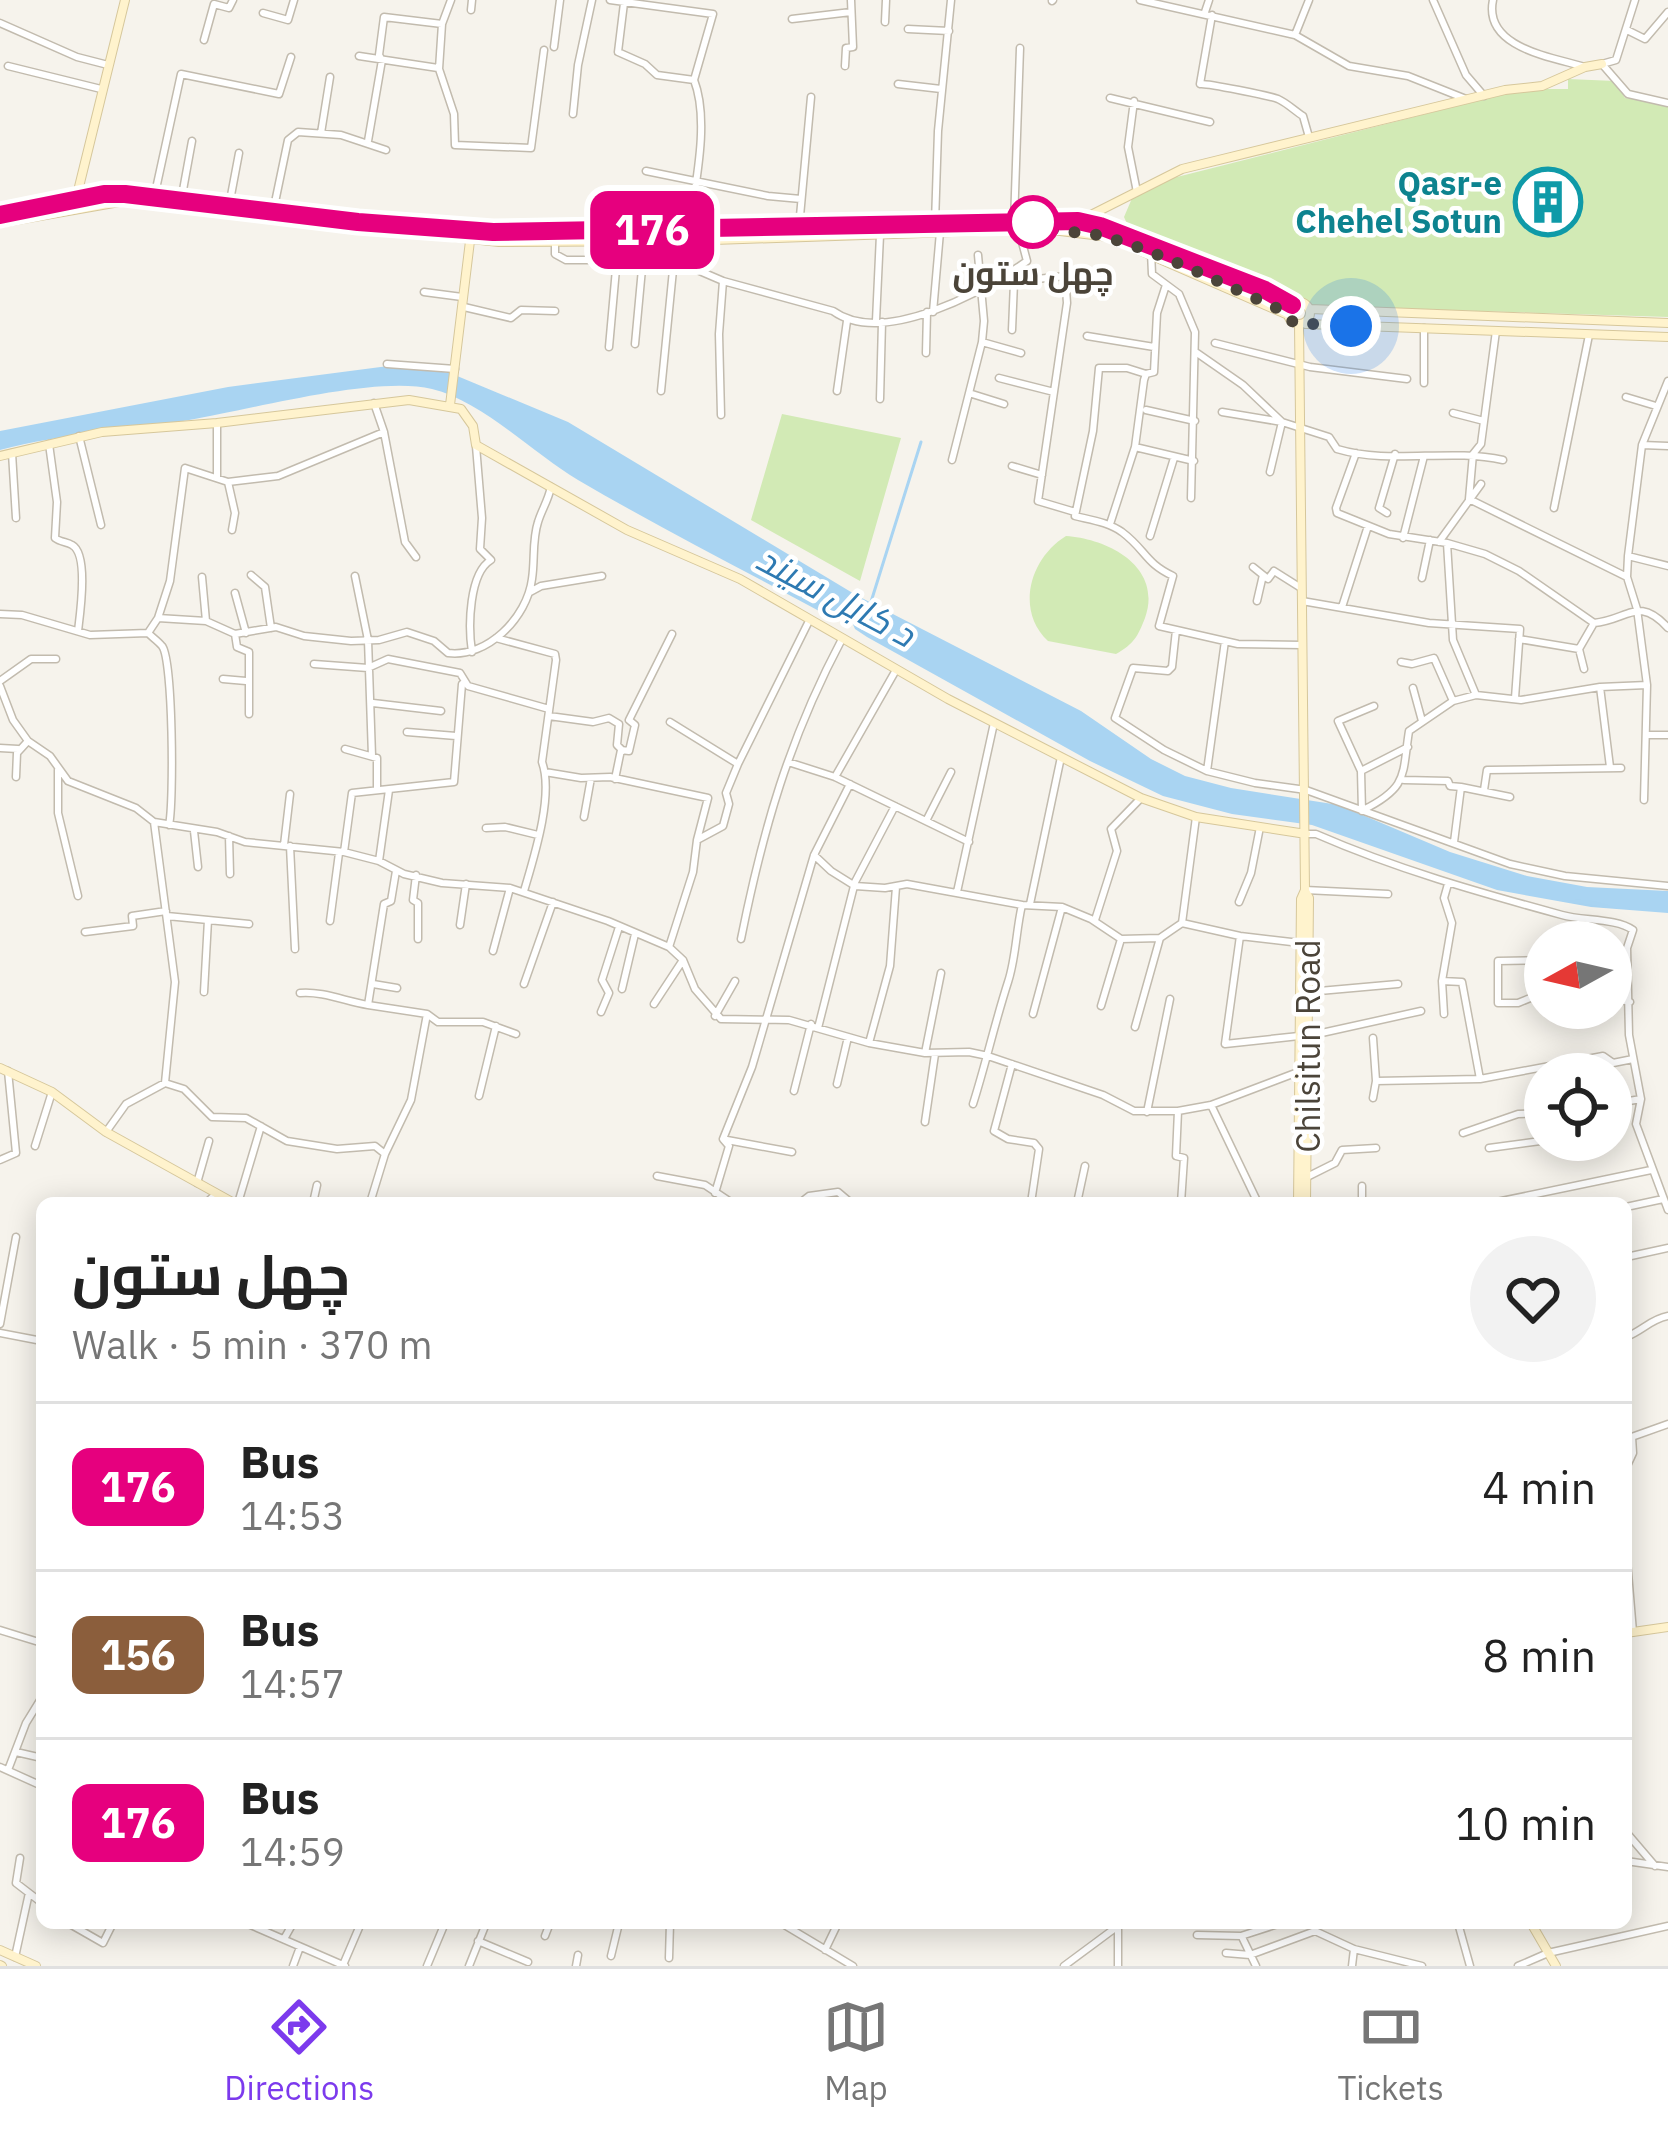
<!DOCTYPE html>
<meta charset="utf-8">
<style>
body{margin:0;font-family:"IBM Plex Sans",Cairo,sans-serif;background:#f2f2f2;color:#222;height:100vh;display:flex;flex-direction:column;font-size:45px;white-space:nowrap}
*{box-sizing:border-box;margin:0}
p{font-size:39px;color:#767676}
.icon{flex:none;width:66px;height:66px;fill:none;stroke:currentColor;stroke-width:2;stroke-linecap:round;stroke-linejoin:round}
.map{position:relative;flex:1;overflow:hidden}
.details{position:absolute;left:36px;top:1197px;width:1596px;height:732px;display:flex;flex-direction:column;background:#fff;border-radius:18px;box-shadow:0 6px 30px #0003}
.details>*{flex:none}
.badge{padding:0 24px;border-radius:18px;font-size:42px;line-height:78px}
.needle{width:78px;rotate:262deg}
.tools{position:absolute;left:1524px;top:921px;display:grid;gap:24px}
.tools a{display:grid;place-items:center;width:108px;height:108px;border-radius:50%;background:#fff;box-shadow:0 6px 30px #0003;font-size:60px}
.you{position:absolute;width:60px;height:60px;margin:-30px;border:9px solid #fff;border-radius:50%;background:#1a73e8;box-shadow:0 0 0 18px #1a73e833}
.map>.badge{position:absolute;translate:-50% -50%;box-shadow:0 0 0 6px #fff}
.round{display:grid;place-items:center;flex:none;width:126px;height:126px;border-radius:63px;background:#f2f2f2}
.overview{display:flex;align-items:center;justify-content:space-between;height:204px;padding:0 36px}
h1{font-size:57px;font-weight:700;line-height:90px}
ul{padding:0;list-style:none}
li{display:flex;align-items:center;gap:36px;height:168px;padding:0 36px;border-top:3px solid #e0e0e0}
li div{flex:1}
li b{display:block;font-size:45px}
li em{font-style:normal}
li .badge{min-width:132px;font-weight:700;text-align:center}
.tabs{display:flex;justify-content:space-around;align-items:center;height:168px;border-top:3px solid #e0e0e0;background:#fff;font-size:33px;color:#767676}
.tabs a{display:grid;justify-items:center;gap:6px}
.tabs .selected{color:#7c3aed}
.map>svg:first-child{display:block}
.green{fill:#d2eab5}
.water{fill:#a9d4f2}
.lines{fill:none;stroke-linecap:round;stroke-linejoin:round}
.stream{stroke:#a9d4f2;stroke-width:3}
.street-casing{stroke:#c2bbae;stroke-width:9}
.secondary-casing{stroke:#d6c79b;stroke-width:10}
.street{stroke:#fff;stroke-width:6}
.secondary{stroke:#fff3cd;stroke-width:8}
.line-casing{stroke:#fff;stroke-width:27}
.line{stroke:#e6007e;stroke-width:18}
.walk{stroke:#4b4439;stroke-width:12;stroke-dasharray:0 21.6}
.stop-dot{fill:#fff;stroke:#e6007e;stroke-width:6}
.labels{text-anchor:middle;stroke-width:9;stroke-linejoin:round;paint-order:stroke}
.culture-label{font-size:33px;font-weight:bold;fill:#0d838f;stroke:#fff;text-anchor:end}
.stop-label{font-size:33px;font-weight:bold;fill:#4b4439;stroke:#fff}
.street-label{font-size:33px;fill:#4b4439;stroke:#fff}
.water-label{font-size:36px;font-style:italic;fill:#2e7ab2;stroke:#fff}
</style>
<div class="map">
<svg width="1668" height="1966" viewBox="0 0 1668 1966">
<rect width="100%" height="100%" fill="#f6f3ec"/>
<!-- green -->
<path class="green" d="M 1568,79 L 1615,81 L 1625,98 L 1668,103 L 1668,317 L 1312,306 L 1132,235 L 1124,217 L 1133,196 L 1169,179 L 1524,89 L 1568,89 Z
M 782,414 L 901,438 L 860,581 L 751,520 Z
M 1066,536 C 1109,539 1163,567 1145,618 C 1138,636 1134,644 1116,654 L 1048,641 C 1015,610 1030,558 1066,536 Z"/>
<!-- water -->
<path class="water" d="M 396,365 L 450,373 L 568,422 L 856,595 L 1081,711 L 1151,759 L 1185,776 L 1231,788 L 1339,805 L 1450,852 L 1527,876 L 1587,887 L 1668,891 L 1668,913 L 1591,907 L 1497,890 L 1312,825 L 1232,814 L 1163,796 L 1090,761 L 867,637 L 855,629 L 851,620 L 834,619 C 749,573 662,529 578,480 C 533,453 482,401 432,389 C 375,375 250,410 189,420 C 124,431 64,433 0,450 L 0,431 L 228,387 Z"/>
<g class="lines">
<!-- stream -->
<path class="stream" d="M 870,605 L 921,442"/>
<defs>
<path id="street" d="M 451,0 L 442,24 L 439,69 L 454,114 L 455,145 L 531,148 L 544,50
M 610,0 L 713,14 L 694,80
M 1140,0 L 1295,35 L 1349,66 L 1408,76 L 1466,99
M 1433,0 L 1466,75 L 1484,96
M 1493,0 C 1483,48 1552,57 1585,67
M 1635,0 L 1616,60 L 1602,64 L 1628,94 L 1668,103
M 1052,1 L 1053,0
M 624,3 L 618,52 L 645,64 L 657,75 L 694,80 C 710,121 695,185 689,229
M 471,10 L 472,0
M 1205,12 L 1209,0
M 263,13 L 288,20 L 294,0
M 1212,15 L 1200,84 C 1207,83 1270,96 1278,99 C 1287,103 1295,111 1303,116 L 1309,137
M 792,19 L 851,12
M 885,22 L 886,0
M 0,23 L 77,57 L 108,65
M 908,29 L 949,31
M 1627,30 L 1645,39 L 1668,12
M 1295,35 L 1309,0
M 204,40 L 214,4 L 229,8 L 233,0
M 554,47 L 560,0
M 359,56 L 438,68
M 8,66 L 101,89
M 845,66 L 846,48 L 853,47 L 851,0
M 898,84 L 941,89
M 1110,98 L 1210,122
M 1134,101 L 1128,147 L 1137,192
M 573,114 L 578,65 L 592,0
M 321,133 L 330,77
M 368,141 L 382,60 L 379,55 L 384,17 L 442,24
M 646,171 L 768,196 L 801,199
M 154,198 L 181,74 L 279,94 L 291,57
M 181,201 L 192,141
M 229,206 L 239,153
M 273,212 L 288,140 L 298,132 L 341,135 L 386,150
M 1014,222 L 1020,48
M 935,223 L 938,131 L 951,0
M 799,227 L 811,97
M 555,243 L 555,254 L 566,260 L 674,260 L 723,281 L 833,311 C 883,347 983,292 1027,261 L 1019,231
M 1151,252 L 1152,274 L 1179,294 L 1195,332 L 1191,498
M 1006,276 L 1010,282 L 1065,276 L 1078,269
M 1065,276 L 1067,303 L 1038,501 L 1075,512
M 424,292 L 462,297
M 464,307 L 511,318 L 521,310 L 555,311
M 933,312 L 940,232
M 876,321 L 880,235
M 1012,330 L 1014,282
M 1496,331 L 1481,444 L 1473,454 L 1469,499 L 1627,577
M 1087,336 L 1154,347
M 982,342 L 1021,353
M 1215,343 L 1310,367 L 1407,379
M 635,344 L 643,258
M 609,347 L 617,258
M 926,353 L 927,312
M 1197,353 L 1243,385 L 1282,422 L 1329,437 L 1337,449 C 1391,465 1448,448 1503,460
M 387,364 L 455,369
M 1146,374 L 1127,368 L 1099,368 L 1093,431 L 1075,516 C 1091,520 1108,522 1122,532 C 1146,550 1145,563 1173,576 L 1159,626 L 1238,644 L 1302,645
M 999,378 L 1054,392
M 1424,383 L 1424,328
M 661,391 L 674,260
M 837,391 L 847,321
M 972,394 L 1004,404
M 1626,397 L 1656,406
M 880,399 L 882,322
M 374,403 L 384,432 L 405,542 L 416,557
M 1146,410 L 1195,421
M 1222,412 L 1282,422 L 1270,472
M 1453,413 L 1484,421
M 721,415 L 719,334 L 723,281
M 79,436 L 101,525
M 49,444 L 57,502 L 55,538 C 60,542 67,542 72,545 C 89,554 80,614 78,631
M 1642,445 L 1668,446
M 1135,447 L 1194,461
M 12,453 L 16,518
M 1356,453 L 1336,508 L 1337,513 L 1389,534 L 1447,543 L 1485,554 L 1519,571 L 1594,623 C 1628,620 1638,595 1668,628
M 952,460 L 982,342 L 984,321 L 978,255
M 1012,466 L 1042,475
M 217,478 L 217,423
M 228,482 L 278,476 L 384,432
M 1554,508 L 1589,335
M 1387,513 L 1379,508 L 1395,454
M 1110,524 L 1135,447 L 1144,380 L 1146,374 L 1154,372 L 1157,313 L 1166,285
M 1150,536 L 1174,458
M 1403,538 L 1424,456
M 1439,542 L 1481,484
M 1447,543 L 1453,640 L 1476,695
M 1628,556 L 1668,566
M 1253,567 L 1268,579 L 1274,571 L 1301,588
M 251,575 L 265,587 L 271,628
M 355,576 L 368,640 L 372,756
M 202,577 L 206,621
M 1422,578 L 1430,540
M 530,592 L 541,586 L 602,576
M 235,593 L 246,633
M 1257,601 L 1263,575
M 1302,601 L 1429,623 L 1520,629 L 1515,698
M 1342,607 L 1368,526
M 0,614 L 22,615 L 90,635 L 148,633 C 152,637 158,641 162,646 C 173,659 174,803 169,825
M 158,618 L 170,581 L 185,468 L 228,482 L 235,513 L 232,530
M 1176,630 L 1172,667 L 1168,671 L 1133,668 L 1115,718 L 1164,750 L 1207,771 L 1255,783 L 1306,790 L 1510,864 L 1565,876 L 1668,886
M 148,633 L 158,618 L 206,621 L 235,634 L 276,627 L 304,636 L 351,641 L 379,640 L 407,632 L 434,641 L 448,653 C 487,658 527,618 532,579 C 535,560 532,540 538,522 C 542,509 548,501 551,487
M 235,634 L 237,647 L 249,652 L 249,714
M 496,638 L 555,654 L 556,660 L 542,762 C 554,795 534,857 524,891
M 1519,639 L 1579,649
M 472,652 C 468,626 469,573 491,560 L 480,549 L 482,518 L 476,446
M 1401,662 L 1412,664 L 1434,658 L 1453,701
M 314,664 L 368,668 L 388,659 L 460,673 L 468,686 L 549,709
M 1584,669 L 1579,649 L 1594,623
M 223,679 L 246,681
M 0,681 L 31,659 L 56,659
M 0,686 L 13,720 L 28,741 L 50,756 L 68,781 L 136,808 L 154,822 L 217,832 L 245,842 L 344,852 L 379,861 L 404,874 L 442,883 L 510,888 L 608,921 L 669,947 L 683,960 L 695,989 L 721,1019 L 789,1020 L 869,1043 L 925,1053 L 969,1052 L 988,1056 L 1103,1095 L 1134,1111 L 1178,1111 L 1211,1105 L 1298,1072
M 1600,687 L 1610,767
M 1413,688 L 1422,721
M 373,703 L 441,711
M 549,716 L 593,722 L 609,718 L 619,724 L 617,745 L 623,751
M 670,722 L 738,764
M 407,732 L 456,736
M 1647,735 L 1668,735
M 0,748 L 18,749
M 345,749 L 377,758 L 377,789
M 788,762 L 835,777 L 969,842
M 58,770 L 58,813 L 78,896
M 1207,771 L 1225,641
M 1361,771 L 1408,747
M 545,772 L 581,778 L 610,777 L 708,798 L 697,840
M 16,777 L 17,753 L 28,741
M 835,777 L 896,670
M 615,779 L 621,750 L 629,751 L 635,725 L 629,720 L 672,634
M 1404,780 L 1448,781 L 1450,786 L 1461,787
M 1484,790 L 1487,770 L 1621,768
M 1644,800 L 1647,685 L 1637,609 L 1627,577 L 1628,556 L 1642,445 L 1668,381
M 1363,810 C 1409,787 1402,775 1409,731 L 1453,701 L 1476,695 L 1521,700 L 1600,687 L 1647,685
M 1362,811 L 1361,771 L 1338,721 L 1374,706
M 584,817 L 591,778
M 926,821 L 951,772
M 486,828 L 505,827 L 538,835
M 194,831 L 198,867
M 1306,834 L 1316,834 C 1396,869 1478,892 1562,915 C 1583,921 1616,918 1633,930 L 1627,948 L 1629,1035 L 1641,1099 L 1636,1124 L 1668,1210
M 229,836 L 230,874
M 1454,842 L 1461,787 L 1510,797
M 284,845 L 290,794
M 290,846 L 295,949
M 344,852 L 352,793 L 454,782 L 462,684 L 465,682
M 814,855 L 831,871 L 855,886 L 885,888 L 907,884 L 1022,905 L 1062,907 L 1091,919 L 1121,939 L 1160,938 L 1182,923 L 1240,936 L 1300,943
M 379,861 L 389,790
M 416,875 L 413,900 L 418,903 L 418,939
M 1448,884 L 1444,898 L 1452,923 L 1442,981 L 1462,982 L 1480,1079
M 1305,890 L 1388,894
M 957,892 L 994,723
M 1239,902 L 1251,873 L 1260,827
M 1030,904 L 1061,757
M 167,916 L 249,924
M 1095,920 L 1117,851 L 1111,829 L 1141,798
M 330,921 L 339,853
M 1182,923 L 1196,817
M 460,925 L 466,884
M 85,932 L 133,926 L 132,916 L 166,911
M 1240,936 L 1225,1044 L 1299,1036
M 741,939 C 763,829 789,739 842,639
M 669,947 L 693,872 L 697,840 L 723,826 L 729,804 L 726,793 L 738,764 L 809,621
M 493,951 L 510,888
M 1545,960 L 1498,961 L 1498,1003 L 1518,1003 L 1545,992
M 1442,981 L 1444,1014
M 373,984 L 397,988
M 524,984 L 553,902
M 622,989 L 635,934
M 204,992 L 208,920
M 1308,992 L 1398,984
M 300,993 C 322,991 345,1001 368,1005 L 384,904 L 391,901 L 396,871
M 1611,998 L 1630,1002
M 654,1004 L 683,960
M 368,1005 L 427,1014 L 438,1022 L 483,1022 L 516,1034
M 1101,1006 L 1121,939
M 601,1012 L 609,993 L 602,980 L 619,927
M 1033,1014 L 1062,907
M 715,1016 L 735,981
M 1135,1027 L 1160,938
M 818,1028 L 855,882 L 895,806
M 1308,1036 L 1421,1011
M 869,1043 L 890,966 L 896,887
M 925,1053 L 941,973
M 1012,1064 L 994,1131 L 1008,1139 L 1034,1143 L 1039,1149 L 1031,1203
M 1376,1081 L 1480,1079 L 1603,1056 L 1613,1063 L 1633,1059
M 165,1083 L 184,1089 L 212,1117 L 246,1118 L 287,1141 L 337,1149 L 375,1146 L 385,1154
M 837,1084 L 848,1037
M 794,1091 L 811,1024
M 479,1096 L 496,1026
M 1373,1098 L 1376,1081 L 1373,1038
M 973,1104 C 986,1063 995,1022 1008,982 C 1016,958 1016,930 1022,905
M 1611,1104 L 1641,1099
M 1211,1105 L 1258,1203
M 1178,1111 L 1176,1156 L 1184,1158 L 1181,1203
M 1147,1112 L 1170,999
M 925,1122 L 935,1054
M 106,1132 L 126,1104 L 165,1083 L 175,982 L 154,822
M 1463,1133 L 1518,1114 L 1545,1113
M 727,1140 L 792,1152
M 35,1146 L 52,1092
M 1489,1148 L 1548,1140
M 0,1160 L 16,1153 L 8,1071
M 657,1176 L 705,1185 L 732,1203
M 1307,1177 L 1335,1163 L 1342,1150 L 1376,1148
M 197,1183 L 209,1141
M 715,1193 L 729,1146 L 723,1139 L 752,1067 L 814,855 L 850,784
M 206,1203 L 216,1194
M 238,1203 L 261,1126
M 313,1203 L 317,1185
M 370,1203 L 385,1154 L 411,1100 L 427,1014
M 736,1203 L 764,1203
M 800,1203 L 809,1196 L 838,1192 L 851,1203
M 1077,1203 L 1085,1166
M 1096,1203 L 1128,1203
M 1362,1203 L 1362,1186
M 1492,1203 L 1651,1170
M 1626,1207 L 1663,1199
M 1631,1256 L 1668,1248
M 0,1324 L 16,1237
M 0,1333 L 42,1341
M 1626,1337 C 1642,1331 1651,1319 1668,1316
M 1626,1439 L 1668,1424
M 1626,1468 L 1633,1453 L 1632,1437
M 1626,1549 L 1633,1632
M 0,1630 L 42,1643
M 16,1752 L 42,1758
M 0,1767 L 42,1786
M 8,1770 L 26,1723 L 42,1697
M 1626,1832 L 1655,1866
M 20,1858 L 16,1883 L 42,1903
M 1626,1861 L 1668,1867
M 68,1923 L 103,1943 L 113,1923
M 246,1923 L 345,1966
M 781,1923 L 853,1966
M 1458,1923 L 1470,1966
M 1474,1923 L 1497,1923
M 1197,1935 L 1241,1936 L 1281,1923
M 545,1936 L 550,1923
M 1242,1937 L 1256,1966
M 284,1939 L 293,1923
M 478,1941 L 528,1962
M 825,1950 L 838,1923
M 1226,1953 L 1250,1955 L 1315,1931 L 1354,1949 L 1422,1966
M 611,1956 L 619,1923
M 15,1957 L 29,1893
M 669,1958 L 670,1923
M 343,1965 L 361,1923
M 293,1966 L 300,1947
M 427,1966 L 445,1923
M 469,1966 L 485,1926 L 482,1923
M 576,1966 L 578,1955
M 1064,1966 L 1118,1926
M 1118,1966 L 1118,1926
M 1352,1966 L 1354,1949
M 1518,1966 L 1548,1953 L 1668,1926"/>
<path id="secondary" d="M 76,199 L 125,0
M 0,215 L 77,199 L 125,193 L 358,222 L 493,232 L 1078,221 L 1265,291 L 1291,305
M 1079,221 L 1182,169 L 1505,90 L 1542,86 L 1585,67 L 1602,64
M 0,223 L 125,201 L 499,242 L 685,241 L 1044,229 L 1109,237 L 1288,315
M1288 313a11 11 0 1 1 22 0a11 11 0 1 1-22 0Z
M 1310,309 L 1668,323
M 1306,324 L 1668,337
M 450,405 L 470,241
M 0,456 L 102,432 L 217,423 L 409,400 L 461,409 L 473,426 L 476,445 L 627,530 L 740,579 L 948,699 L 1141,798 L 1196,817 L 1306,834
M 1305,891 L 1309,898 L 1306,1203
M 0,1068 L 52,1092 L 106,1132 L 234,1203
M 1298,1203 L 1301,899 L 1305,890 L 1299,324
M 1626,1633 L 1668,1627
M 1531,1923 L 1556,1966
M 0,1950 L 36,1966
M 0,1965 L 2,1966"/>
</defs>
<!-- street casing -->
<use href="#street" class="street-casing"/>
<!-- secondary casing -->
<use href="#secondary" class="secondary-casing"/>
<!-- street -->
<use href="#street" class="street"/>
<!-- secondary -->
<use href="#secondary" class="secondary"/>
</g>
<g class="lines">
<defs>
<path id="line" d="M 0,215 L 104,194 L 125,194 L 358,222 L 493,232 L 1078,221 L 1100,226 L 1265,290 L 1292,305"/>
</defs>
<!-- line casing -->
<use href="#line" class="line-casing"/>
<!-- line -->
<use href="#line" class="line"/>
<!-- walk -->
<path class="walk" d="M 1033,222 C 1053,235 1082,230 1106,237 C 1166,254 1224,285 1281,310 L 1294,323 L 1351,326"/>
</g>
<!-- icons -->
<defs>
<symbol id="building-ring" viewBox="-11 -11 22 22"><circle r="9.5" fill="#fff" stroke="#0f9aa8" stroke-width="1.5"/><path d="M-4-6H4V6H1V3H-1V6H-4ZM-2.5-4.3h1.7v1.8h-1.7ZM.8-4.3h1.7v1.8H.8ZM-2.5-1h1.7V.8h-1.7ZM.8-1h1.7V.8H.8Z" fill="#0f9aa8"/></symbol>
</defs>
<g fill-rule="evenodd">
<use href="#building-ring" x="1510" y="164" width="76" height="76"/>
</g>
<!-- markers -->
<circle class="stop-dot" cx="1033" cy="222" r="24"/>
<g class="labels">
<!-- culture labels -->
<g class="culture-label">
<text x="1502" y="195">Qasr-e<tspan x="1502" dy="38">Chehel Sotun</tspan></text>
</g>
<!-- stop labels -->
<g class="stop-label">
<text x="1033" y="285">چهل ستون</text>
</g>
<!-- street labels -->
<g class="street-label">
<text transform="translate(1308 1046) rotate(-90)" y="12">Chilsitun Road</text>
</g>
<!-- water labels -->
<g class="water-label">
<text transform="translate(836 596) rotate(28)" y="13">د کابل سيند</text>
</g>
</g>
</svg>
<div class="tools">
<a><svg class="needle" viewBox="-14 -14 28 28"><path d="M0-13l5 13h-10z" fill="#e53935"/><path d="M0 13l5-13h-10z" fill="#767676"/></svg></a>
<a><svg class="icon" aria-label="locate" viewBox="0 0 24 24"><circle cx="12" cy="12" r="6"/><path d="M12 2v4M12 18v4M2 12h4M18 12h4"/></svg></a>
</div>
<div class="you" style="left:1351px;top:326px"></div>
<b class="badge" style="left:652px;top:230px;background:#e6007e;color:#fff">176</b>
<section class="details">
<div class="overview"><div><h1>چهل ستون</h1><p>Walk · 5 min · 370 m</p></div><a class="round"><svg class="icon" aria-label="heart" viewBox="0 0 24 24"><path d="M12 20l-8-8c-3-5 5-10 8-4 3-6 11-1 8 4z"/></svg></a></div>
<ul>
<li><span class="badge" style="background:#e6007e;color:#fff">176</span><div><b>Bus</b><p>14:53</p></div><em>4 min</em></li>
<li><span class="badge" style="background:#8b5e3c;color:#fff">156</span><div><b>Bus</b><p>14:57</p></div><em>8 min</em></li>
<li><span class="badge" style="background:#e6007e;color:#fff">176</span><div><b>Bus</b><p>14:59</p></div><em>10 min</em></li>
</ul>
</section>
</div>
<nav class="tabs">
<a class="selected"><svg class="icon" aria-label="directions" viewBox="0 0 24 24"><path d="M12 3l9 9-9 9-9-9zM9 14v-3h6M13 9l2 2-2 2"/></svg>Directions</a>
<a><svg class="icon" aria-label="map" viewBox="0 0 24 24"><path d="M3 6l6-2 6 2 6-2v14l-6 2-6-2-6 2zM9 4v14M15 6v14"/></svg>Map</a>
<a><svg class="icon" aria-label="tickets" viewBox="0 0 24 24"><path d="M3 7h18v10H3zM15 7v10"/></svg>Tickets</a>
</nav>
